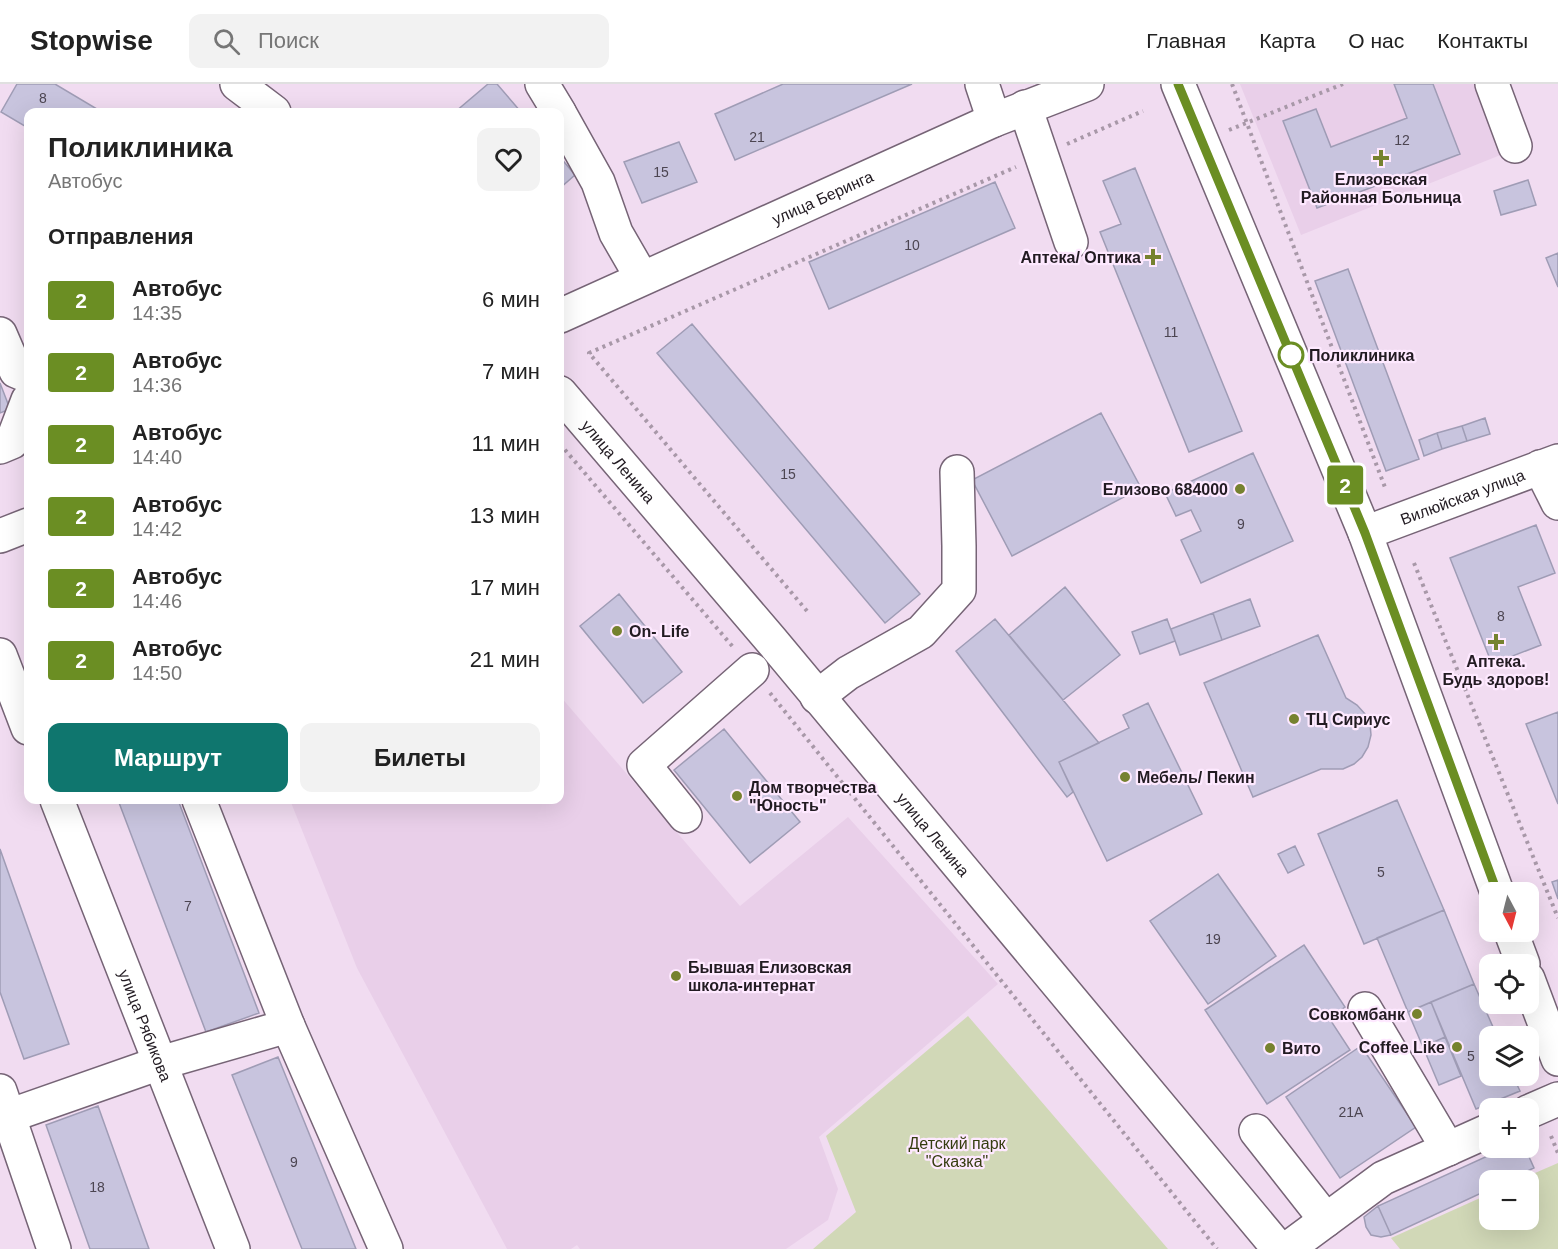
<!DOCTYPE html>
<html lang="ru">
<meta charset="utf-8">
<style>
body{margin:0;font-family:Arial,sans-serif;background:#f2f2f2;color:#222;height:100vh;display:flex;flex-direction:column;font-size:22px;white-space:nowrap}
*{box-sizing:border-box;margin:0}
p{font-size:20px;color:#767676}
.icon{flex:none;width:33px;height:33px;fill:none;stroke:currentColor;stroke-width:2;stroke-linecap:round;stroke-linejoin:round}
.map{position:relative;flex:1;overflow:hidden}
.drawer{position:absolute;left:24px;top:24px;width:540px;height:696px;display:flex;flex-direction:column;background:#fff;border-radius:12px;box-shadow:0 6px 24px #0002}
.drawer>*{flex:none}
.badge{padding:0 12px;border-radius:4px;font-size:21px;line-height:39px}
.needle{width:39px;rotate:173deg}
.controls{position:absolute;left:1479px;top:798px;display:grid;gap:12px}
.controls a{display:grid;place-items:center;width:60px;height:60px;border-radius:12px;background:#fff;box-shadow:0 6px 24px #0002;font-size:30px}
.map>.badge{position:absolute;translate:-50% -50%;box-shadow:0 0 0 3px #fff}
h2{padding:0 24px;font-size:22px;line-height:54px}
.round{display:grid;place-items:center;flex:none;width:63px;height:63px;border-radius:12px;background:#f2f2f2}
.head{display:flex;align-items:center;justify-content:space-between;height:102px;padding:0 24px}
h1{font-size:28px;font-weight:600;line-height:45px}
.cta{display:flex;gap:12px;margin-top:auto;padding:12px 24px}
.cta a{flex:1;height:69px;border-radius:12px;background:#0f766e;color:#fff;font-size:24px;font-weight:600;line-height:69px;text-align:center}
.cta a+a{background:#f2f2f2;color:#222}
ul{padding:0;list-style:none}
li{display:flex;align-items:center;gap:18px;height:72px;padding:0 24px}
li div{flex:1}
li b{display:block;font-size:22px}
li em{font-style:normal}
li .badge{min-width:66px;font-weight:700;text-align:center}
header{display:flex;align-items:center;gap:36px;box-sizing:border-box;height:84px;padding:0 30px;background:#fff;border-bottom:2px solid #e0e0e0}
header strong{font-size:28px}
nav{display:flex;gap:33px;margin-inline-start:auto;font-size:21px}
.search{width:420px;height:54px;background:#f2f2f2;display:flex;align-items:center;gap:15px;box-sizing:border-box;padding:0 21px;border-radius:12px;color:#767676;font-size:22px}
.map>svg:first-child{display:block}
.built{fill:#e9cfe9}
.green{fill:#d1d8b7}
.building{fill:#c8c4de;stroke:#9f9cb5;stroke-width:1.5}
.lines{fill:none;stroke-linecap:round;stroke-linejoin:round}
.minor-casing{stroke:#766476;stroke-width:36}
.major-casing{stroke:#766476;stroke-width:36}
.path{stroke:#a898a8;stroke-width:4;stroke-dasharray:3 4.5;stroke-linecap:butt}
.minor{stroke:#fff;stroke-width:33}
.major{stroke:#fff;stroke-width:33}
.line-casing{stroke:#fff;stroke-width:14}
.line{stroke:#6b8e23;stroke-width:9}
.poi-dot{fill:#76822f;stroke:#fee9ff;stroke-width:2}
.stop-dot{fill:#fff;stroke:#6b8e23;stroke-width:3}
.labels{text-anchor:middle;stroke-width:4.5;stroke-linejoin:round;paint-order:stroke}
.number-label{font-size:14px;fill:#4c4551}
.poi-label{font-size:16px;font-weight:bold;fill:#221b22;stroke:#fee9ff;text-anchor:start}
.street-label{font-size:16px;fill:#221b22;stroke:#fee9ff}
.stop-label{font-size:16px;font-weight:bold;fill:#221b22;stroke:#fee9ff;text-anchor:start}
.park-label{font-size:16px;fill:#353c0f;stroke:#fee9ff}
</style>
<header>
<strong>Stopwise</strong>
<div class="search"><svg class="icon" aria-label="search" viewBox="0 0 24 24"><circle cx="10" cy="10" r="6"/><path d="M15 15l6 6"/></svg>Поиск</div>
<nav><a>Главная</a><a>Карта</a><a>О нас</a><a>Контакты</a></nav>
</header>
<div class="map">
<svg width="1558" height="1165" viewBox="0 0 1558 1165">
<rect width="100%" height="100%" fill="#f1dcf1"/>
<!-- built -->
<path class="built" d="M 1240,0 L 1475,0 L 1503,70 L 1301,151 Z
M 560,612 L 740,822 L 848,733 L 998,900 L 819,1053 L 838,1105 L 828,1136 L 786,1165 L 580,1165 L 577,1161 L 571,1165 L 507,1165 L 357,884 L 290,716 L 560,716 Z"/>
<!-- green -->
<path class="green" d="M 968,932 L 1168,1165 L 813,1165 L 856,1128 L 826,1052 Z
M 1558,1079 L 1558,1165 L 1400,1165 L 1391,1154 L 1489,1110 L 1490,1136 L 1528,1136 L 1528,1096 L 1519,1096 Z"/>
<!-- building -->
<path class="building" d="M 17,0 L 55,0 L 102,28 L 28,28 L 28,44 L 1,28 Z
M 488,0 L 497,0 L 521,28 L 455,28 Z
M 783,0 L 912,0 L 735,76 L 715,30 Z
M 1394,0 L 1433,0 L 1460,70 L 1317,124 L 1283,37 L 1316,25 L 1331,63 L 1407,34 Z
M 679,58 L 697,98 L 642,119 L 624,78 Z
M 560,73 L 575,91 L 560,104 Z
M 1135,84 L 1242,347 L 1189,368 L 1100,148 L 1121,140 L 1103,97 Z
M 1528,96 L 1536,121 L 1501,131 L 1494,107 Z
M 995,98 L 1015,144 L 829,225 L 809,178 Z
M 1558,169 L 1558,203 L 1546,174 Z
M 1348,185 L 1419,375 L 1386,387 L 1315,197 Z
M 692,240 L 920,510 L 885,539 L 657,269 Z
M 0,299 L 10,325 L 0,329 Z
M 1101,329 L 1141,404 L 1012,472 L 972,396 Z
M 1485,334 L 1490,350 L 1467,357 L 1462,342 Z
M 1462,342 L 1467,357 L 1442,365 L 1437,349 Z
M 1437,349 L 1442,365 L 1424,372 L 1419,356 Z
M 1253,369 L 1293,457 L 1201,499 L 1181,456 L 1201,447 L 1191,426 L 1176,432 L 1165,409 Z
M 1536,441 L 1555,489 L 1518,503 L 1541,561 L 1492,580 L 1450,474 Z
M 1065,503 L 1120,571 L 1063,616 L 1009,551 Z
M 619,510 L 682,588 L 643,619 L 580,542 Z
M 1250,515 L 1260,542 L 1222,556 L 1213,529 Z
M 1213,529 L 1222,556 L 1180,571 L 1171,545 Z
M 995,535 L 1099,659 L 1059,678 L 1073,708 L 1067,713 L 956,567 Z
M 1167,535 L 1175,557 L 1140,570 L 1132,548 Z
M 1318,551 L 1346,614 L 1357,621 L 1365,630 L 1370,640 L 1371,651 L 1368,663 L 1362,673 L 1354,680 L 1343,685 L 1321,685 L 1253,713 L 1204,599 Z
M 1148,619 L 1202,730 L 1107,777 L 1059,678 L 1129,644 L 1123,631 Z
M 1558,628 L 1558,720 L 1526,640 Z
M 724,645 L 800,738 L 750,779 L 674,686 Z
M 118,716 L 178,716 L 259,929 L 206,948 Z
M 1397,716 L 1444,826 L 1364,860 L 1318,750 Z
M 1295,762 L 1304,781 L 1288,789 L 1278,770 Z
M 0,765 L 69,960 L 24,975 L 0,908 Z
M 1218,790 L 1276,872 L 1208,920 L 1150,837 Z
M 1558,796 L 1558,815 L 1552,798 Z
M 1444,826 L 1474,900 L 1408,928 L 1377,854 Z
M 1304,861 L 1345,923 L 1329,934 L 1350,966 L 1267,1020 L 1205,926 Z
M 1474,900 L 1497,952 L 1490,952 L 1490,992 L 1513,992 L 1520,1007 L 1476,1025 L 1431,918 Z
M 1431,918 L 1445,953 L 1423,963 L 1408,928 Z
M 1445,953 L 1461,992 L 1439,1001 L 1423,963 Z
M 1361,962 L 1416,1043 L 1340,1094 L 1286,1013 Z
M 278,973 L 356,1165 L 302,1165 L 232,991 Z
M 98,1022 L 149,1165 L 90,1165 L 46,1041 Z
M 1505,1064 L 1525,1064 L 1534,1084 L 1508,1096 L 1490,1096 L 1490,1105 L 1391,1151 L 1378,1122 Z
M 1378,1122 L 1391,1151 L 1381,1153 L 1371,1151 L 1366,1143 L 1364,1133 Z"/>
<g class="lines">
<defs>
<g id="minor">
<path d="M 542,0 L 559,28"/>
<path d="M 982,0 L 994,36"/>
<path d="M 1492,0 L 1515,62"/>
<path d="M 1025,23 L 1071,158"/>
<path d="M 560,30 L 598,98 L 616,149 L 642,194"/>
<path id="s1" d="M 560,232 L 994,36 L 1087,0"/>
<path d="M 0,250 L 16,287 L 28,292"/>
<path d="M 0,363 L 12,358 L 28,316"/>
<path d="M 1540,383 L 1558,419"/>
<path id="s2" d="M 1365,449 L 1558,377"/>
<path d="M 0,571 L 28,644"/>
<path d="M 817,613 L 848,589 L 921,548 L 959,506 L 959,462 L 957,388"/>
<path id="s3" d="M 57,716 L 233,1165"/>
<path d="M 199,716 L 288,942 L 386,1165"/>
<path d="M 685,732 L 644,681 L 752,586"/>
<path d="M 1365,925 L 1448,1065"/>
<path d="M 0,1007 L 54,1165"/>
<path d="M 1528,1028 L 1558,1015"/>
<path d="M 0,1035 L 160,979 L 288,942"/>
<path d="M 1256,1047 L 1326,1136"/>
<path d="M 1287,1165 L 1383,1094 L 1490,1046"/>
</g>
<g id="major">
<path d="M 237,0 L 274,28"/>
<path d="M 1178,0 L 1365,449 L 1497,808"/>
<path id="s4" d="M 560,309 L 771,556 L 1279,1165"/>
<path d="M 0,452 L 28,441"/>
<path d="M 1511,848 L 1523,880"/>
<path d="M 1528,895 L 1558,975"/>
</g>
</defs>
<!-- minor casing -->
<use href="#minor" class="minor-casing"/>
<!-- major casing -->
<use href="#major" class="major-casing"/>
<!-- path -->
<path class="path" d="M 1232,0 L 1386,406
M 1229,46 L 1343,0
M 1067,60 L 1143,27
M 560,360 L 733,563
M 1414,479 L 1558,834
M 807,527 L 589,269 L 1016,83
M 770,609 L 1217,1165
M 1551,1052 L 1558,1069"/>
<!-- minor -->
<use href="#minor" class="minor"/>
<!-- major -->
<use href="#major" class="major"/>
</g>
<g class="lines">
<defs>
<path id="line" d="M 1178,0 L 1365,449 L 1497,808"/>
</defs>
<!-- line casing -->
<use href="#line" class="line-casing"/>
<!-- line -->
<use href="#line" class="line"/>
</g>
<!-- markers -->
<g class="poi-dot">
<path d="M1378 65h6v6h6v6h-6v6h-6v-6h-6v-6h6z"/>
<path d="M1150 164h6v6h6v6h-6v6h-6v-6h-6v-6h6z"/>
<circle cx="1240" cy="405" r="6"/>
<circle cx="617" cy="547" r="6"/>
<path d="M1493 549h6v6h6v6h-6v6h-6v-6h-6v-6h6z"/>
<circle cx="1294" cy="635" r="6"/>
<circle cx="1125" cy="693" r="6"/>
<circle cx="737" cy="712" r="6"/>
<circle cx="676" cy="892" r="6"/>
<circle cx="1417" cy="930" r="6"/>
<circle cx="1457" cy="963" r="6"/>
<circle cx="1270" cy="964" r="6"/>
</g>
<circle class="stop-dot" cx="1291" cy="271" r="12"/>
<g class="labels">
<!-- number labels -->
<g class="number-label">
<text x="43" y="19">8</text>
<text x="757" y="58">21</text>
<text x="1402" y="61">12</text>
<text x="661" y="93">15</text>
<text x="912" y="166">10</text>
<text x="1171" y="253">11</text>
<text x="788" y="395">15</text>
<text x="1241" y="445">9</text>
<text x="1501" y="537">8</text>
<text x="1381" y="793">5</text>
<text x="188" y="827">7</text>
<text x="1213" y="860">19</text>
<text x="1471" y="977">5</text>
<text x="1351" y="1033">21А</text>
<text x="294" y="1083">9</text>
<text x="97" y="1108">18</text>
</g>
<!-- poi labels -->
<g class="poi-label">
<text x="1381" y="101" text-anchor="middle">Елизовская<tspan x="1381" dy="18">Районная Больница</tspan></text>
<text x="1141" y="179" text-anchor="end">Аптека/ Оптика</text>
<text x="1228" y="411" text-anchor="end">Елизово 684000</text>
<text x="629" y="553">On- Life</text>
<text x="1496" y="583" text-anchor="middle">Аптека.<tspan x="1496" dy="18">Будь здоров!</tspan></text>
<text x="1306" y="641">ТЦ Сириус</text>
<text x="1137" y="699">Мебель/ Пекин</text>
<text x="749" y="709">Дом творчества<tspan x="749" dy="18">"Юность"</tspan></text>
<text x="688" y="889">Бывшая Елизовская<tspan x="688" dy="18">школа-интернат</tspan></text>
<text x="1405" y="936" text-anchor="end">Совкомбанк</text>
<text x="1445" y="969" text-anchor="end">Coffee Like</text>
<text x="1282" y="970">Вито</text>
</g>
<!-- street labels -->
<g class="street-label">
<text dy="6" stroke="none"><textPath href="#s1" startOffset="288">улица Беринга</textPath></text>
<text dy="6" stroke="none"><textPath href="#s4" startOffset="90">улица Ленина</textPath></text>
<text dy="6" stroke="none"><textPath href="#s2" startOffset="104">Вилюйская улица</textPath></text>
<text dy="6" stroke="none"><textPath href="#s4" startOffset="578">улица Ленина</textPath></text>
<text dy="6" stroke="none"><textPath href="#s3" startOffset="242">улица Рябикова</textPath></text>
</g>
<!-- stop labels -->
<g class="stop-label">
<text x="1309" y="277">Поликлиника</text>
</g>
<!-- park labels -->
<g class="park-label">
<text x="957" y="1065">Детский парк<tspan x="957" dy="18">"Сказка"</tspan></text>
</g>
</g>
</svg>
<div class="controls">
<a><svg class="needle" viewBox="-14 -14 28 28"><path d="M0-13l5 13h-10z" fill="#e53935"/><path d="M0 13l5-13h-10z" fill="#767676"/></svg></a>
<a><svg class="icon" aria-label="locate" viewBox="0 0 24 24"><circle cx="12" cy="12" r="6"/><path d="M12 2v4M12 18v4M2 12h4M18 12h4"/></svg></a>
<a><svg class="icon" aria-label="layers" viewBox="0 0 24 24"><path d="M12 4l9 5-9 5-9-5zM3 14l9 5 9-5"/></svg></a>
<a>+</a>
<a>−</a>
</div>
<b class="badge" style="left:1345px;top:401px;background:#6b8e23;color:#fff">2</b>
<section class="drawer">
<div class="head"><div><h1>Поликлиника</h1><p>Автобус</p></div><a class="round"><svg class="icon" aria-label="heart" viewBox="0 0 24 24"><path d="M12 20l-8-8c-3-5 5-10 8-4 3-6 11-1 8 4z"/></svg></a></div>
<h2>Отправления</h2>
<ul>
<li><span class="badge" style="background:#6b8e23;color:#fff">2</span><div><b>Автобус</b><p>14:35</p></div><em>6 мин</em></li>
<li><span class="badge" style="background:#6b8e23;color:#fff">2</span><div><b>Автобус</b><p>14:36</p></div><em>7 мин</em></li>
<li><span class="badge" style="background:#6b8e23;color:#fff">2</span><div><b>Автобус</b><p>14:40</p></div><em>11 мин</em></li>
<li><span class="badge" style="background:#6b8e23;color:#fff">2</span><div><b>Автобус</b><p>14:42</p></div><em>13 мин</em></li>
<li><span class="badge" style="background:#6b8e23;color:#fff">2</span><div><b>Автобус</b><p>14:46</p></div><em>17 мин</em></li>
<li><span class="badge" style="background:#6b8e23;color:#fff">2</span><div><b>Автобус</b><p>14:50</p></div><em>21 мин</em></li>
</ul>
<div class="cta"><a>Маршрут</a><a>Билеты</a></div>
</section>
</div>
